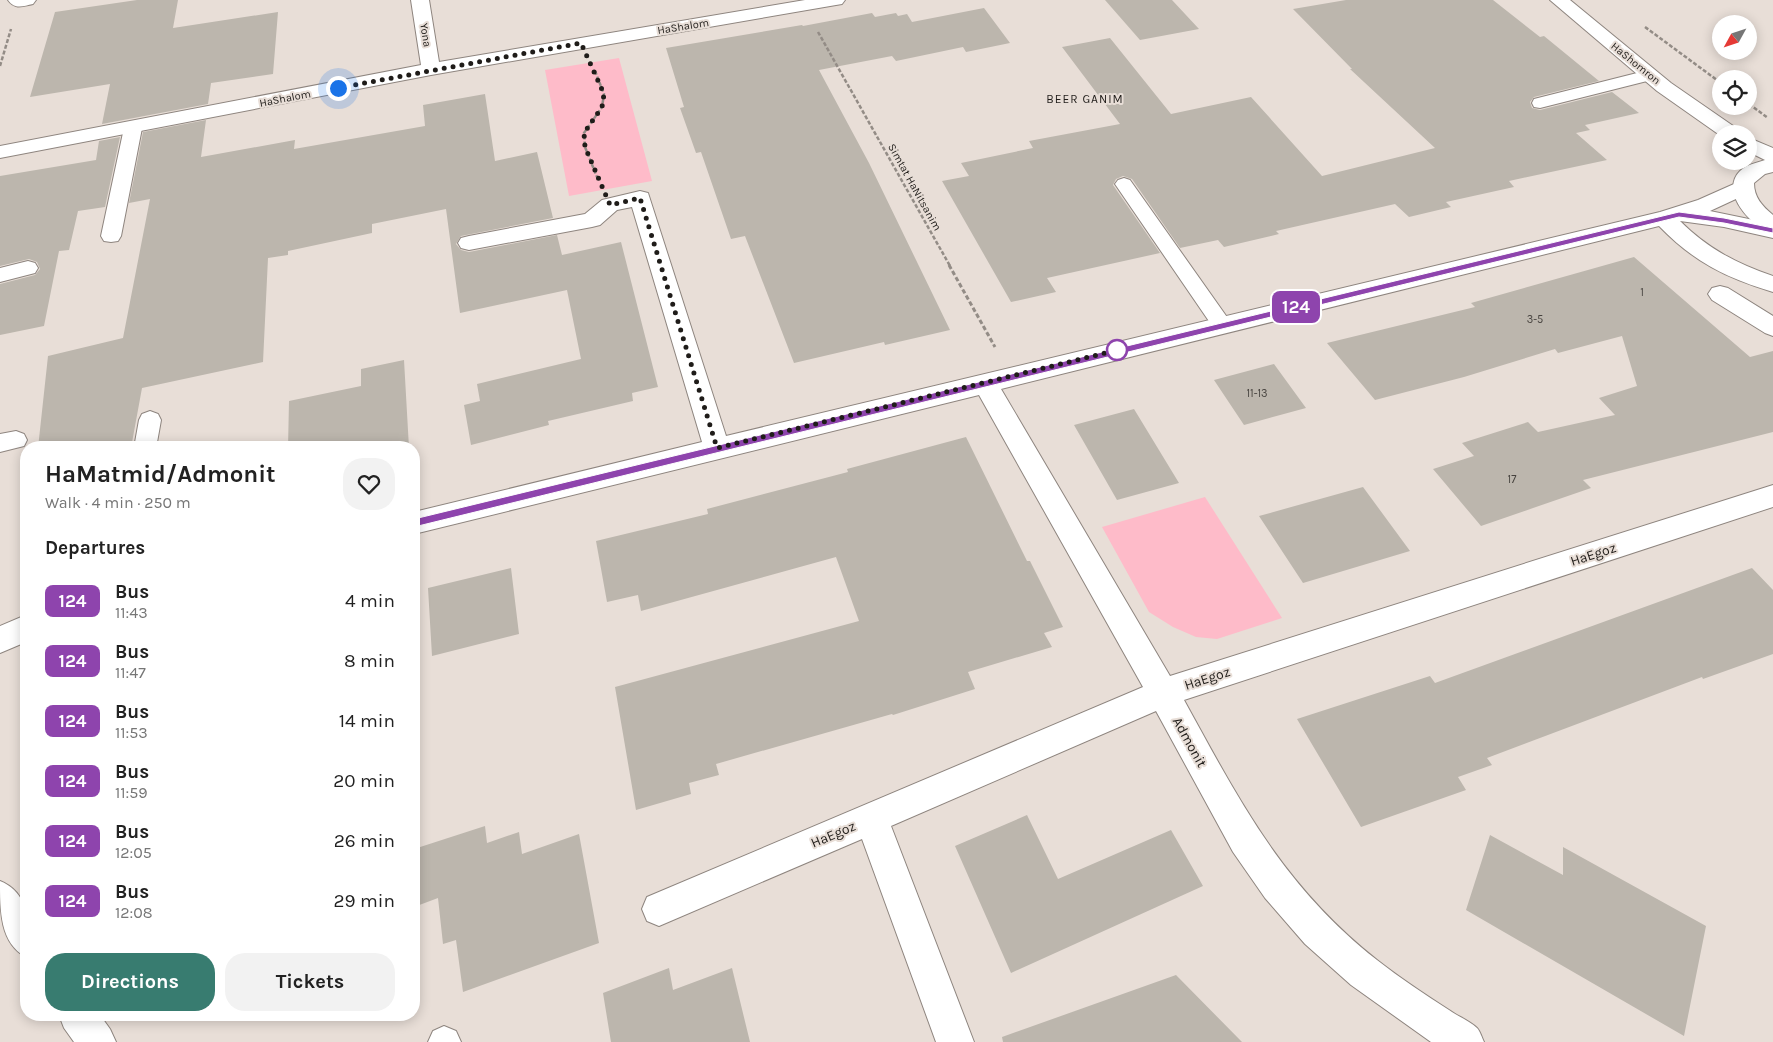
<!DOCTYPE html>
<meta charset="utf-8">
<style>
body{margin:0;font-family:Karla,sans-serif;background:#f2f2f2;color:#222;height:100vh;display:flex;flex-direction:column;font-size:19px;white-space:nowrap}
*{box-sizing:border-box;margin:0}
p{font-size:16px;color:#767676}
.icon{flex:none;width:28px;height:28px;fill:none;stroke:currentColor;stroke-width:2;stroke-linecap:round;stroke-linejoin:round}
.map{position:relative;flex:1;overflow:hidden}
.panel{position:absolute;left:20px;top:441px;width:400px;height:580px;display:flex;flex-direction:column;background:#fff;border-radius:20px;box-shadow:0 2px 12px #0003}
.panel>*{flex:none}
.badge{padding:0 10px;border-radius:8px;font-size:18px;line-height:32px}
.needle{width:32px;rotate:230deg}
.fabs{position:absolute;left:1712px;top:15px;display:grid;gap:10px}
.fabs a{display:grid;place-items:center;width:45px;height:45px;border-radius:50%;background:#fff;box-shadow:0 2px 12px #0003;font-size:25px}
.you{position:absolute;width:25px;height:25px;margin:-12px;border:4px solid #fff;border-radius:50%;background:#1a73e8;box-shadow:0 0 0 8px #1a73e833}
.map>.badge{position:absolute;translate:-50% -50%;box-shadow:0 0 0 2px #fff}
h2{padding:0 25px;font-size:19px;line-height:45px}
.round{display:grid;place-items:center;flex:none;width:52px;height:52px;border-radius:20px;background:#f2f2f2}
.summary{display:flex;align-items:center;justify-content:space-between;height:85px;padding:0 25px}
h1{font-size:24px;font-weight:700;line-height:38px}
.primary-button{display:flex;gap:10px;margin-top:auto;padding:10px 25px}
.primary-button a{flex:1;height:58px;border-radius:20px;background:#387c70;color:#fff;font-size:20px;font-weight:700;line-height:58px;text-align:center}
.primary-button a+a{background:#f2f2f2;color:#222}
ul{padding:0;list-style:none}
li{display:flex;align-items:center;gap:15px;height:60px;padding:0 25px}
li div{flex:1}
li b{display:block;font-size:19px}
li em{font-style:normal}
li .badge{min-width:55px;font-weight:700;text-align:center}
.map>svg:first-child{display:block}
.green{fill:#febbc9}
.building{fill:#bcb6ad}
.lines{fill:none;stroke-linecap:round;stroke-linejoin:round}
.lane-casing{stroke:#8e857f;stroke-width:2}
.street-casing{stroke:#8e857f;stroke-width:2}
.secondary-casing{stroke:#8e857f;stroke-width:2}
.path-far1{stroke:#938c86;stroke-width:2.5;stroke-dasharray:4 2;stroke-linecap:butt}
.path{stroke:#938c86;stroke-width:3;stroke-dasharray:4.5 2.5;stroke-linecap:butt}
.lane{fill:#fff;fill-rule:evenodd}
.street{fill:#fff;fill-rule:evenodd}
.secondary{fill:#fff;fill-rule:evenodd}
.line{fill:#8e44ad;stroke:#fff}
.walk{stroke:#1f1c19;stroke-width:5;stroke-dasharray:0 9}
.stop-dot{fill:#fff;stroke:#8e44ad;stroke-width:2.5}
.labels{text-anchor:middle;stroke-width:4;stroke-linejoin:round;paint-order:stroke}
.far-street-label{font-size:11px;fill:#1f1c19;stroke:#e8ded7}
.number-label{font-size:11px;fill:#46423e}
.far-neighbourhood-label{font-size:12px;letter-spacing:1px;fill:#1f1c19;stroke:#e8ded7}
.street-label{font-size:14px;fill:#1f1c19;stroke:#e8ded7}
</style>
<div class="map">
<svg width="1773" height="1042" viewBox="0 0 1773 1042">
<rect width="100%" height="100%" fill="#e8ded7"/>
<!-- green -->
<path class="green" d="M 619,58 L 652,181 L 569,196 L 545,70 Z
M 1205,497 L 1282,618 L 1217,639 L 1196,637 L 1173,627 L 1149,612 L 1102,527 Z"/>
<!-- building -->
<path class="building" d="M 137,0 L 178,0 L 173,28 L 278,12 L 273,74 L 211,83 L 208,104 L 102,124 L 110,84 L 30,97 L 55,12 Z
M 1105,0 L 1172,0 L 1199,29 L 1140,40 Z
M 1346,0 L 1493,0 L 1540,37 L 1544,36 L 1599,81 L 1534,97 L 1530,102 L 1532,108 L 1540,110 L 1612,92 L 1639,113 L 1585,125 L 1590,130 L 1576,133 L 1607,160 L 1509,181 L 1514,187 L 1446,202 L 1451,207 L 1409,217 L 1395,204 L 1276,231 L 1279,234 L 1224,247 L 1218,240 L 1180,248 L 1132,179 L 1123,176 L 1116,179 L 1113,185 L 1160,253 L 1047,278 L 1056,292 L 1011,302 L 942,181 L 969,176 L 961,163 L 1033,148 L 1029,141 L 1120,124 L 1062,47 L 1110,38 L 1171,114 L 1251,97 L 1322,176 L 1435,148 L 1350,69 L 1352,69 L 1293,9 Z
M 984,8 L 1010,43 L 966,52 L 963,47 L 896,61 L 892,56 L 819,70 L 869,163 L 950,330 L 885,345 L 884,342 L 794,363 L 745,236 L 731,239 L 701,152 L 696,153 L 680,108 L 684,107 L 666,48 L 802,25 L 803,26 L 872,13 L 875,17 L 896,13 L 898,16 L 907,14 L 912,22 Z
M 485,94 L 495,161 L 537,152 L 553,218 L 461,236 L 456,244 L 461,250 L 469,252 L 557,235 L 562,255 L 621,242 L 658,387 L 632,393 L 633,401 L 548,421 L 549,425 L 471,445 L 464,405 L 480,401 L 477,384 L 581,359 L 567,290 L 460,313 L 446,209 L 372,224 L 372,233 L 288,251 L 288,255 L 268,258 L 263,362 L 142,388 L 131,448 L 38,448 L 48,356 L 123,338 L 150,199 L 129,203 L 143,132 L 206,120 L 201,157 L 295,140 L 294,149 L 425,126 L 423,105 Z
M 120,137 L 105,207 L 78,211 L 69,250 L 59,251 L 44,326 L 0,335 L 0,284 L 35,275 L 40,269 L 37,262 L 29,259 L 0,266 L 0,176 L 96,160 L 99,141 Z
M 1634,257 L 1750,357 L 1773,351 L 1773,432 L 1583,480 L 1591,488 L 1481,526 L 1433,469 L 1474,456 L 1462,443 L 1528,422 L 1538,432 L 1615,415 L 1599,398 L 1637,386 L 1622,336 L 1558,353 L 1555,349 L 1464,377 L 1375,400 L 1327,343 L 1475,307 L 1471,303 Z
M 404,360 L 409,448 L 288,448 L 289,401 L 361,386 L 361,369 Z
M 1274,364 L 1306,408 L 1244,425 L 1214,380 Z
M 1134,409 L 1179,483 L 1117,500 L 1074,425 Z
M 966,437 L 1027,561 L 1030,561 L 1063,627 L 1044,633 L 1052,647 L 968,672 L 975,689 L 893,715 L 892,714 L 716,764 L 719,775 L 689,783 L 691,794 L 636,810 L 615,687 L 859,621 L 836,557 L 641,611 L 638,595 L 607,602 L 596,541 L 708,514 L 707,509 L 848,472 L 847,469 Z
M 1363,487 L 1410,551 L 1303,583 L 1259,516 Z
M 511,568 L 519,634 L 432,656 L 428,588 Z
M 1752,568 L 1773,590 L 1773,654 L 1703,679 L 1702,677 L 1487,758 L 1492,765 L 1458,777 L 1466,790 L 1361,827 L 1297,719 L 1430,676 L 1435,683 Z
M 1027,815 L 1058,879 L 1171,830 L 1203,886 L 1011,973 L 955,846 Z
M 485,826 L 487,843 L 519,832 L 522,854 L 579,834 L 599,943 L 463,992 L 456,940 L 443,944 L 438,898 L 414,907 L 414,849 Z
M 1490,835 L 1563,875 L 1563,847 L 1706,926 L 1684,1036 L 1466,910 Z
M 669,968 L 673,990 L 732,968 L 750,1042 L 611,1042 L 603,993 Z
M 1176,975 L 1242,1042 L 1003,1042 L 1002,1037 Z"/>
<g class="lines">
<defs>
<path id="lane" d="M 1649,70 L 1655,71 L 1657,75 L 1655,79 L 1540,108 L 1534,107 L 1532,103 L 1534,99 Z
M 133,123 L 139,124 L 142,128 L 121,236 L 118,241 L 111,242 L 104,241 L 101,236 L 124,128 L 127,124 Z
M 1124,178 L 1130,180 L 1229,320 L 1232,325 L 1229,330 L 1222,332 L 1215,330 L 1115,184 L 1118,180 Z
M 28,261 L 35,263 L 38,268 L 35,273 L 0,282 L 0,268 Z
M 150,411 L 158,414 L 161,420 L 156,448 L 134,448 L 139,420 L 142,414 Z
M 16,431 L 24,434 L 27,440 L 24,446 L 0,452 L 0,434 Z
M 444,1026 L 456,1031 L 461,1042 L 428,1042 L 433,1031 Z"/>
<path id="street" d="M 8,0 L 36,0 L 33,4 C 23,6 15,10 8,0 Z
M 411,0 L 429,0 L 439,62 L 805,0 L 845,0 L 842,4 L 836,5 L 431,75 L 0,158 L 0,146 L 421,65 Z
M 1743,180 L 1751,182 L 1754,187 L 1751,192 L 1710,211 L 1773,224 L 1773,238 L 1724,227 L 1680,221 C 1707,248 1737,264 1773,276 L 1773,292 C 1726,278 1694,262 1659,226 L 1001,389 L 1170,676 L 1773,485 L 1773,507 L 1184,700 C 1240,802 1283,886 1377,960 C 1400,978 1424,994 1449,1010 C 1457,1016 1470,1021 1477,1028 C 1480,1031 1482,1038 1484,1042 L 1431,1042 L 1351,985 L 1305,944 L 1265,898 L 1233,852 L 1156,711 L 891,826 L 974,1042 L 936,1042 L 862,839 L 659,926 L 647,921 L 642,909 L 647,897 L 1143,687 L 979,395 L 414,534 L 414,512 L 702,442 L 632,207 L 617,210 L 600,225 L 592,227 L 469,250 L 461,248 L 458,243 L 461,238 L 469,236 L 585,214 L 602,200 L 640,191 L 648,193 L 726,436 L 1660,212 L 1698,200 Z
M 1720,286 L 1728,288 L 1773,316 L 1773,336 L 1765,333 L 1712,300 L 1708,294 L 1712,288 Z
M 26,615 L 26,642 L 0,653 L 0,626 Z
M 0,881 C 32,894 28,927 26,957 C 0,943 0,911 0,881 Z
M 59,1015 L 100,1015 L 110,1029 L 116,1042 L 74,1042 L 64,1028 Z"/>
<path id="secondary" d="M 1550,0 L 1570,0 L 1671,83 L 1739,130 L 1742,134 L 1721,134 L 1721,136 L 1657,91 Z
M 1749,138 L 1773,148 L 1773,172 L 1765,174 L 1754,183 C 1754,197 1762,206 1773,215 L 1773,233 C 1752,228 1719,192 1740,171 C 1747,164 1757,163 1765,160 L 1749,152 Z"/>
</defs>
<!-- lane casing -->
<use href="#lane" class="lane-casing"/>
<!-- street casing -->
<use href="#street" class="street-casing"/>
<!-- secondary casing -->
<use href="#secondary" class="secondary-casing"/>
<!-- path-far1 -->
<path class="path-far1" d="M 1645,27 L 1721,83
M 818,32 L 950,266
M 0,66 L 11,29
M 595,71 L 604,94 L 602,107 L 584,133 L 585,147 L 597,177
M 1749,104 L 1768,118"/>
<!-- path -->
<path class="path" d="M 949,265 L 995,347"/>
<!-- lane -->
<use href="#lane" class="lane"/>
<!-- street -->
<use href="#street" class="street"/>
<!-- secondary -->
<use href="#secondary" class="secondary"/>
</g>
<!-- line -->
<path class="line" d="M 1679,212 L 1724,218 L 1773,228 L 1773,233 L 1724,223 L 1679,217 L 414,527 L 409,523 L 414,519 Z"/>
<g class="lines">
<!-- walk -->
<path class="walk" d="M 338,88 L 581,43 L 604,94 L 602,107 L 584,133 L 585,147 L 610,205 L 640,198 L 717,448 L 1126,348 L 1117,350"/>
</g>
<!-- markers -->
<circle class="stop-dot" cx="1117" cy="350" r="10"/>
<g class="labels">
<!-- far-street labels -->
<g class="far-street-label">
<text transform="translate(683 26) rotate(-9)" y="4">HaShalom</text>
<text transform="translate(426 35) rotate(81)" y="4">Yona</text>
<text transform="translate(1636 63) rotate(39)" y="4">HaShomron</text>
<text transform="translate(285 98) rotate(-11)" y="4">HaShalom</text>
<text transform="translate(915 187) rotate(61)" y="4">Simtat HaNitsanim</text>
</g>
<!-- number labels -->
<g class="number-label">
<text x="1642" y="296">1</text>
<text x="1535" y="323">3-5</text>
<text x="1257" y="397">11-13</text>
<text x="1512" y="483">17</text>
</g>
<!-- far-neighbourhood labels -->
<g class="far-neighbourhood-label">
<text x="1085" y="103">BEER GANIM</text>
</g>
<!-- street labels -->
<g class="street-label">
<text transform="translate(1593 554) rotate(-18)" y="5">HaEgoz</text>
<text transform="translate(1207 678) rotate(-18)" y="5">HaEgoz</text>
<text transform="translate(1190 742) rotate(61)" y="5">Admonit</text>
<text transform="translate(833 834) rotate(-23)" y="5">HaEgoz</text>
</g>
</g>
</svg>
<div class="fabs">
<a><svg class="needle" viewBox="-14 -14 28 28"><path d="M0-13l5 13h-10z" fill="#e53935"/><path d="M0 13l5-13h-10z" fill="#767676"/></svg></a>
<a><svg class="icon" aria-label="locate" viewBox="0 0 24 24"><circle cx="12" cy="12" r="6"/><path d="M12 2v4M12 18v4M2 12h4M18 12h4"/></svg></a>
<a><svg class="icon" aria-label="layers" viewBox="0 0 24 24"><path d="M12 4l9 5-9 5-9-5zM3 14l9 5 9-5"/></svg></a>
</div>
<div class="you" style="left:338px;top:88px"></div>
<b class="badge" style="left:1296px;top:307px;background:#8e44ad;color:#fff">124</b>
<section class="panel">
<div class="summary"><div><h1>HaMatmid/Admonit</h1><p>Walk · 4 min · 250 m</p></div><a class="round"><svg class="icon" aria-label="heart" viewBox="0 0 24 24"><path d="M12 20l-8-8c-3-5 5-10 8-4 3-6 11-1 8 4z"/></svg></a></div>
<h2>Departures</h2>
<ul>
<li><span class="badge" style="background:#8e44ad;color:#fff">124</span><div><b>Bus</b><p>11:43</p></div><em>4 min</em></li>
<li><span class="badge" style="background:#8e44ad;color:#fff">124</span><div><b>Bus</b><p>11:47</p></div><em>8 min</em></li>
<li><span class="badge" style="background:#8e44ad;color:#fff">124</span><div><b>Bus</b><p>11:53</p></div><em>14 min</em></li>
<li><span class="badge" style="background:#8e44ad;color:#fff">124</span><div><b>Bus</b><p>11:59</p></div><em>20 min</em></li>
<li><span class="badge" style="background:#8e44ad;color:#fff">124</span><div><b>Bus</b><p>12:05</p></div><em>26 min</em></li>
<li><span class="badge" style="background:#8e44ad;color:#fff">124</span><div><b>Bus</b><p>12:08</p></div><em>29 min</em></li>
</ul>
<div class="primary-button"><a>Directions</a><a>Tickets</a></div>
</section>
</div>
